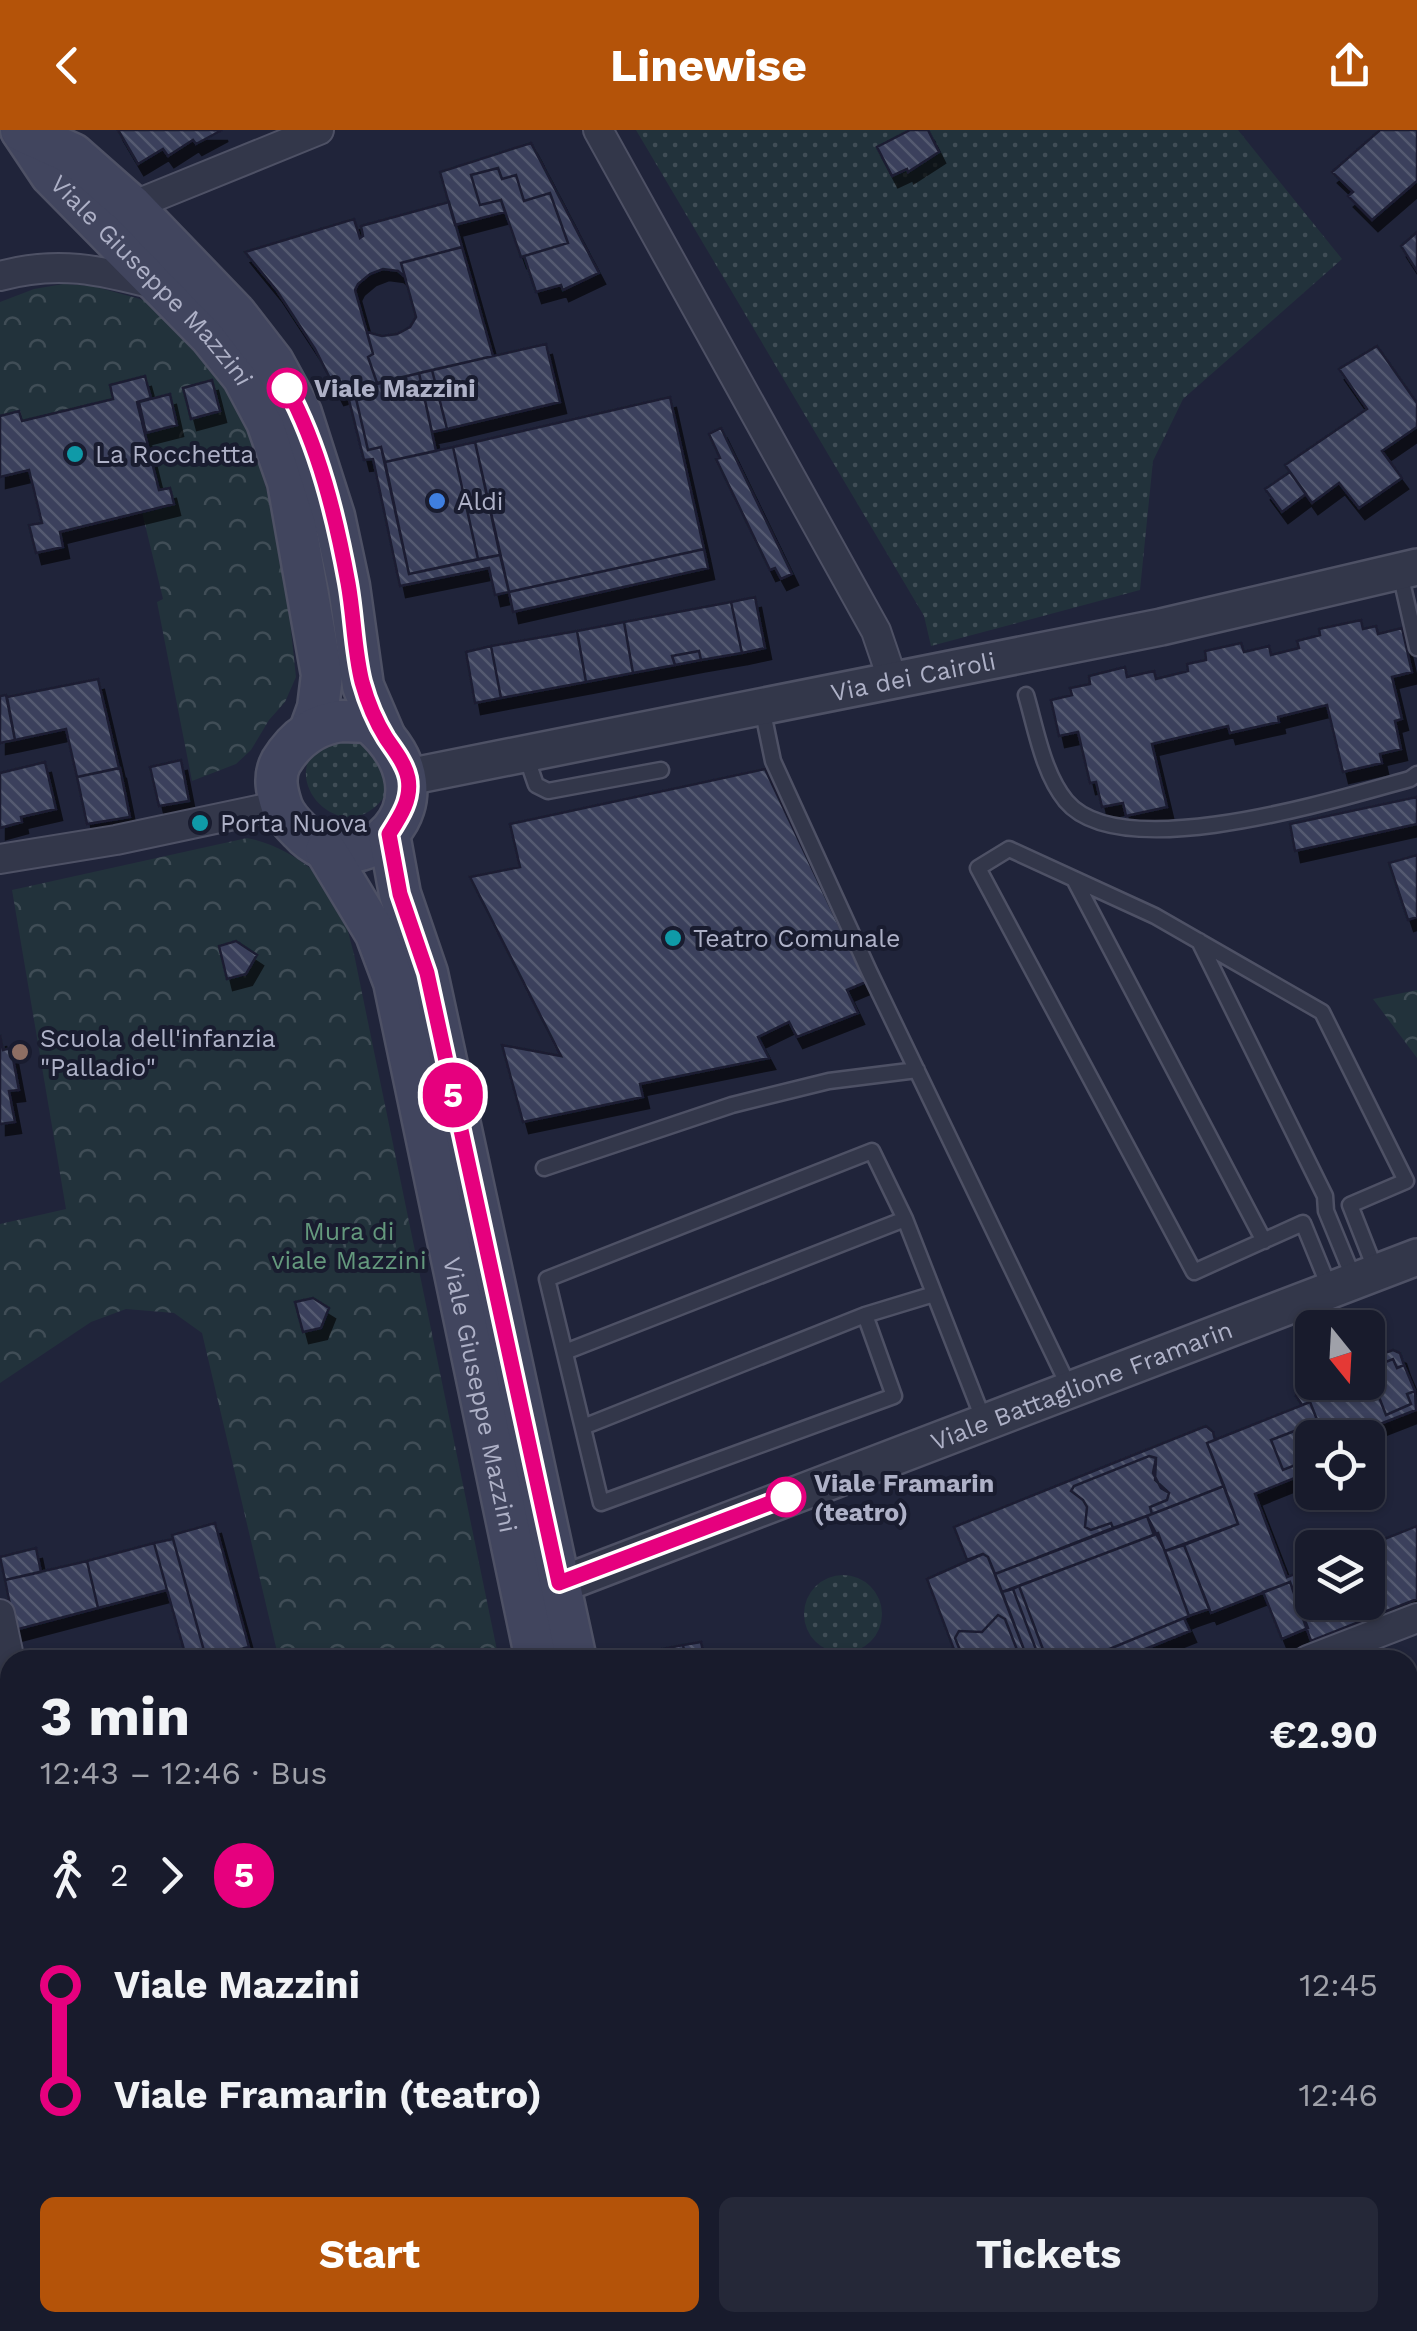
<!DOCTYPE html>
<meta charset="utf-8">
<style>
body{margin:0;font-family:"Work Sans",sans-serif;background:#252838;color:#f1f3f6;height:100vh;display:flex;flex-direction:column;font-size:38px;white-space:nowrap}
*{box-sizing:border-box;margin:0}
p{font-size:32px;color:#9fa1a9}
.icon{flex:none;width:55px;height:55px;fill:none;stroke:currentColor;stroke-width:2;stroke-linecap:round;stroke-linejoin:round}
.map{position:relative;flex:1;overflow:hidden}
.panel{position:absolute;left:0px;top:1520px;width:1418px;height:682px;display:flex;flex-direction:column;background:#181b2c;border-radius:30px 30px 0 0;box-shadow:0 2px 8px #0004,0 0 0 2px #363948}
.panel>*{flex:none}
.badge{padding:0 20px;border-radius:32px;font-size:35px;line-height:65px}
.needle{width:65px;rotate:162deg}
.buttons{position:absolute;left:1295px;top:1180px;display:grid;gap:20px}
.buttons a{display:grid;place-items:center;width:90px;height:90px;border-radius:15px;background:#181b2c;box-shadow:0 2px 8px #0004,0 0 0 2px #363948;font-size:50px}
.map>.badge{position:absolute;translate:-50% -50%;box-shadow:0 0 0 5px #fff}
.legs{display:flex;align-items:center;gap:15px;height:110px;padding:0 40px;font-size:32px}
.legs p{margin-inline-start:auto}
.overview{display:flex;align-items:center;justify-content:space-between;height:170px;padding:0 40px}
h1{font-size:55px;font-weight:700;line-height:75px}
.primary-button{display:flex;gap:20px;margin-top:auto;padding:20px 40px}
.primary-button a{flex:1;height:115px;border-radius:15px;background:#b45309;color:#fff;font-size:40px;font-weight:700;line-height:115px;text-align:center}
.primary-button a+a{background:#252838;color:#f1f3f6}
ul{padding:0 40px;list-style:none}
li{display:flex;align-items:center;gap:35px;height:110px;font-size:38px}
li i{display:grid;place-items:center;width:15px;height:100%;margin:0 12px;background:currentColor}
li i::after{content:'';width:25px;height:25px;margin:-12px;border:8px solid;border-radius:50%;background:#181b2c}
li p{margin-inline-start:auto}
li:first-child i{background:linear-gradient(#0000 50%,currentColor 0)}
li:last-child i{background:linear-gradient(currentColor 50%,#0000 0)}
header{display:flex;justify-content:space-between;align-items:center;height:130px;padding:0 40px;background:#b45309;color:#fff;font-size:45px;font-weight:700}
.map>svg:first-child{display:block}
.grass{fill:url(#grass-dots)}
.park{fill:url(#park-crowns)}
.building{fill:url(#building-back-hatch);stroke:#1b1e31;stroke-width:2.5;filter:url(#shadow)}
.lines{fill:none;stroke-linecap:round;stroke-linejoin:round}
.service-casing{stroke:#4e5165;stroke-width:19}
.minor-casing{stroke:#4e5165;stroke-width:32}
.tertiary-casing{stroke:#4e5165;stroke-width:40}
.secondary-casing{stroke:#4e5165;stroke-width:45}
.service{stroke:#33374a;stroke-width:14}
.minor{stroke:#33374a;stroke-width:28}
.tertiary{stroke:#33374a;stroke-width:35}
.secondary{stroke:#41455e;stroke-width:40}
.line-1-casing{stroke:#fff;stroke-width:22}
.line-1{stroke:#e6007e;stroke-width:15}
.stop-1-dot{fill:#fff;stroke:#e6007e;stroke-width:5}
.culture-dot{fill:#0f9aa8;stroke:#191c2f;stroke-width:4}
.shop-dot{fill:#3f7fe0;stroke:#191c2f;stroke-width:4}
.education-dot{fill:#8d6e63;stroke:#191c2f;stroke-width:4}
.labels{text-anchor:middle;stroke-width:8;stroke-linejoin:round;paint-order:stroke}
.street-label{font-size:25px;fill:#aeb1c7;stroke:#191c2f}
.stop-label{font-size:25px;font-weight:bold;fill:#aeb1c7;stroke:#191c2f;text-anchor:start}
.poi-label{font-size:25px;fill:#aeb1c7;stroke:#191c2f;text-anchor:start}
.park-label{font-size:25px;fill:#64997d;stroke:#191c2f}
</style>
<header><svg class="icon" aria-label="back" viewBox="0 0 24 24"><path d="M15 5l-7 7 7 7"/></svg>Linewise<svg class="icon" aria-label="share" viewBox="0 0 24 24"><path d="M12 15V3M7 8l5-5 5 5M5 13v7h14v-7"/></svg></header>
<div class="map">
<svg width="1417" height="2201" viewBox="0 0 1417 2201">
<defs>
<pattern id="grass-dots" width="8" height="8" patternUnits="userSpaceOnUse" patternTransform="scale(2.5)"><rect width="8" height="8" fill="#22323b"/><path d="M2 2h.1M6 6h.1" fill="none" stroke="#404d56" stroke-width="1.8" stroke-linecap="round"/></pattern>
<pattern id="park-crowns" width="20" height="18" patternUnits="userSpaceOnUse" patternTransform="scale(2.5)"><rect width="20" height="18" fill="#22323b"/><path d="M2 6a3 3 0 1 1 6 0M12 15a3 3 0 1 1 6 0" fill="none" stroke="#404d56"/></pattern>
<pattern id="building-back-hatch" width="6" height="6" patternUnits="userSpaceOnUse" patternTransform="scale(2.5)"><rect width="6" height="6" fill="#3b415b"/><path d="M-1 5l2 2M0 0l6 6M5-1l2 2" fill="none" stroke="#555a71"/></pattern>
<filter id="shadow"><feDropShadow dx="6" dy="11" stdDeviation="0" flood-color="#0009"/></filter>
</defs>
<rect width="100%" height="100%" fill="#20243a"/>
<!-- grass -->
<path class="grass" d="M 636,0 L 1238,0 L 1342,129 L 1183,269 L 1153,331 L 1140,460 L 931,516 L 924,486 Z
M 339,605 L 377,613 L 388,661 C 350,725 277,655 318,617 C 324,612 333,609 339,605 Z
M804 1484a39 39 0 1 1 78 0a39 39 0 1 1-78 0Z"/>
<!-- park -->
<path class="park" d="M 63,154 L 93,156 L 147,171 L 188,204 L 223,244 L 256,319 L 283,425 L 296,547 L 285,572 L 269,590 L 251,620 L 236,634 L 192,651 L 157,472 L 163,469 L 142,382 L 174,374 L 170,358 L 159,360 L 137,272 L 145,246 L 110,254 L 113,269 L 22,291 L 19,281 L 0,286 L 0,172 L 34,159 Z
M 247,708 C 279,714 322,739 337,770 C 345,786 349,806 354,824 L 499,1530 L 405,1530 L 391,1522 L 371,1526 L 371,1530 L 279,1530 L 202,1203 L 174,1183 L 126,1179 L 91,1192 L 0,1253 L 0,1094 L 66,1079 L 12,760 Z
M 1417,860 L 1417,928 L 1373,869 Z
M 1408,1704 L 1417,1722 L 1417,2201 L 1402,2201 L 1400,2193 L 1408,2192 Z
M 519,2193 L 641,2193 L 643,2201 L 521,2201 Z"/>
<!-- building -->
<path class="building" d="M 118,0 L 222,0 L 196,14 L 193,10 L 168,26 L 163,19 L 138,34 Z
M 910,0 L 928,0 L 939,22 L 908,42 L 907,39 L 892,46 L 877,17 Z
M 1380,0 L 1417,0 L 1417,51 L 1372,90 L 1348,66 L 1353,62 L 1332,42 Z
M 531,13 L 599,143 L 563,160 L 561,155 L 536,162 L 524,126 L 568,113 L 550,63 L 524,71 L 516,45 L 502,49 L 498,38 L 471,45 L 480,75 L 501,70 L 505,82 L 455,95 L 440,42 Z
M 498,38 L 502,49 L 516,45 L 524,71 L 550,63 L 568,113 L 521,127 L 501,70 L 480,75 L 471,45 Z
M 449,72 L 462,117 L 401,133 L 405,147 L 398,141 L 383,139 L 370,144 L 358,154 L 355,160 L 373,224 L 368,227 L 377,253 L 338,264 L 315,219 L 277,161 L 245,122 L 354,89 L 360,108 L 363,106 L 361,96 Z
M 1417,102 L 1417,141 L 1401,116 Z
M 462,117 L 493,226 L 377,253 L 368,227 L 373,224 L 367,202 L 382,206 L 397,204 L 410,197 L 416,187 L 401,133 Z
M 546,214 L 560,272 L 447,299 L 432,240 Z
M 1377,216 L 1417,273 L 1417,297 L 1382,321 L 1402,348 L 1359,378 L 1339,353 L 1312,373 L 1285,335 L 1367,279 L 1339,239 Z
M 432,240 L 447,299 L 432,302 L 419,243 Z
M 419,243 L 436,321 L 385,332 L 381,317 L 368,320 L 354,260 Z
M 145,246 L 151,268 L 137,272 L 159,360 L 170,358 L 174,374 L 60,402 L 63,417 L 36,423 L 29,395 L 42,393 L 29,340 L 0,347 L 0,286 L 19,281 L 22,291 L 113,269 L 110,255 Z
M 212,250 L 220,281 L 191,289 L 183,258 Z
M 354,260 L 368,320 L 381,317 L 409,444 L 500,425 L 509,462 L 495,465 L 489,438 L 400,456 L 373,329 L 364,330 L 347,262 Z
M 170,264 L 177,295 L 146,303 L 139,272 Z
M 670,267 L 704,419 L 509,462 L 475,312 Z
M 721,298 L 792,444 L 781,449 L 775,438 L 770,440 L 716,329 L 720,328 L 709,304 Z
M 475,312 L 500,425 L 478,429 L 453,317 Z
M 453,317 L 478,429 L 409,444 L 385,332 Z
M 1290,342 L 1306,364 L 1282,382 L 1265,359 Z
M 704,419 L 708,438 L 513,482 L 509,462 Z
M 755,467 L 765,518 L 742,523 L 731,472 Z
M 731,472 L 742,523 L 701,530 L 699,521 L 672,526 L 675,535 L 633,543 L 624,492 Z
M 1361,490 L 1363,499 L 1376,496 L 1378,504 L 1402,498 L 1412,542 L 1392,547 L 1402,589 L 1395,591 L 1401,619 L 1380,624 L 1382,633 L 1343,642 L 1327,575 L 1278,587 L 1279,592 L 1230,603 L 1228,596 L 1152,614 L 1167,677 L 1126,686 L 1123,673 L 1102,677 L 1096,652 L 1090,653 L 1078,602 L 1059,606 L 1051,570 L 1072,565 L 1070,558 L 1090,554 L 1089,546 L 1125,537 L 1127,547 L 1154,541 L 1156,549 L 1188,541 L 1187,534 L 1206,530 L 1205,521 L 1241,513 L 1244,522 L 1269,516 L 1271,525 L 1299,518 L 1297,511 L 1320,505 L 1319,499 Z
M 624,492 L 633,543 L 586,552 L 577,501 Z
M 577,501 L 586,552 L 501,568 L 491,516 Z
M 491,516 L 501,568 L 475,573 L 466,522 Z
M 699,521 L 701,530 L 675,535 L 672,526 Z
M 98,549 L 119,638 L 77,647 L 66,599 L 15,610 L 7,567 Z
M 6,565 L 15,610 L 0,613 L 0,566 Z
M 181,630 L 189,671 L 159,676 L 150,637 Z
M 45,632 L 56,679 L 21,687 L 22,692 L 0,698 L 0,643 Z
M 120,638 L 130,687 L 87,694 L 77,647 Z
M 765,639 L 866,852 L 847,860 L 858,883 L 797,907 L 789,892 L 758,907 L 769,928 L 640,954 L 643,967 L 523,992 L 502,915 L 561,926 L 470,747 L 520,737 L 510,694 Z
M 1417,667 L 1417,694 L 1295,721 L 1290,694 Z
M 1417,725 L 1417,787 L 1408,790 L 1389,733 Z
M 236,811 L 257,825 L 246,844 L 227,849 L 219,816 Z
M 0,905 L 3,920 L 11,918 L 19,960 L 9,961 L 15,992 L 0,994 Z
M 313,1168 L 329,1178 L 321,1198 L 303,1202 L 295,1172 Z
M 1393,1220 L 1400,1223 L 1404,1235 L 1397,1238 L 1393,1229 L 1368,1239 L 1386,1285 L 1411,1274 L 1407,1264 L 1415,1261 L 1416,1280 L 1344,1308 L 1324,1308 L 1310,1272 L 1302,1275 L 1296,1266 L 1298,1257 L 1312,1251 L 1368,1252 L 1368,1229 Z
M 1393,1229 L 1397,1238 L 1404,1235 L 1415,1261 L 1407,1264 L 1411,1274 L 1386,1285 L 1368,1239 Z
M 1310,1272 L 1318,1292 L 1271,1310 L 1283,1340 L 1303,1332 L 1307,1343 L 1255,1364 L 1287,1447 L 1312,1437 L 1312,1472 L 1368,1472 L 1368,1418 L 1362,1418 L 1417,1396 L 1417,1469 L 1311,1511 L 1290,1452 L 1211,1483 L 1184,1415 L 1238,1394 L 1207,1313 Z
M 1318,1292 L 1324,1308 L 1312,1308 L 1312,1341 L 1307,1343 L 1303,1332 L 1283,1340 L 1271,1310 Z
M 1206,1296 L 1213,1302 L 1215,1310 L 1207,1313 L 1224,1356 L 1152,1384 L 1150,1377 L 1167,1370 L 1169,1363 L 1155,1350 L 1156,1328 L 1149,1326 L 1074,1356 L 1071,1361 L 1083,1370 L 1087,1377 L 1085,1397 L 1091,1400 L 1111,1393 L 1113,1398 L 995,1444 L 988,1427 L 983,1424 L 967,1430 L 954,1397 Z
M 1149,1326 L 1156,1328 L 1153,1343 L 1161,1358 L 1169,1363 L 1167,1370 L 1150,1377 L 1152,1384 L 1113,1398 L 1111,1393 L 1091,1400 L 1085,1397 L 1087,1377 L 1083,1370 L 1071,1361 L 1074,1356 Z
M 1224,1356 L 1238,1394 L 1165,1421 L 1147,1386 Z
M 1147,1386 L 1154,1405 L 1002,1462 L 995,1444 Z
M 215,1393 L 249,1517 L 206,1528 L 172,1405 Z
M 1158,1403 L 1189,1486 L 1083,1530 L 1047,1530 L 1019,1456 Z
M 173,1409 L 206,1528 L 207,1530 L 187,1530 L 167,1460 L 154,1413 Z
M 154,1413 L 167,1460 L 98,1478 L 87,1431 Z
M 1184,1415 L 1209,1479 L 1189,1486 L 1165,1421 Z
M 36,1418 L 41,1442 L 5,1450 L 0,1427 Z
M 983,1424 L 988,1427 L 1028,1530 L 1021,1530 L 1005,1489 L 998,1485 L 982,1502 L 959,1501 L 955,1508 L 964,1530 L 958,1530 L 927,1449 Z
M 87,1431 L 98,1478 L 15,1500 L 5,1450 Z
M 1290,1452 L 1308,1498 L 1282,1509 L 1263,1462 Z
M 1019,1456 L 1047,1530 L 1040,1530 L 1013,1459 Z
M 1013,1459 L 1040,1530 L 1028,1530 L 1002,1462 Z
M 998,1485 L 1005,1489 L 1021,1530 L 964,1530 L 955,1508 L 959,1501 L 982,1502 Z
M 1184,1488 L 1190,1501 L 1118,1530 L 1083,1530 Z
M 701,1512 L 705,1530 L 686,1530 L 683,1515 Z
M 683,1515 L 686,1530 L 654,1530 L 652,1521 Z
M 249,1517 L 253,1530 L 207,1530 L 206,1528 Z
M 5,1559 L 10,1582 L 10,1637 L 0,1639 L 0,1560 Z
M 10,1745 L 10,1819 L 0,1821 L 0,1747 Z
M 10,1853 L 10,1900 L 0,1864 L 0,1856 Z
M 0,1864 L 10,1900 L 10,1942 L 0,1944 Z
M 6,1990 L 10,2009 L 10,2071 L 0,2073 L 0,1992 Z
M 10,2139 L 10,2192 L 23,2192 L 24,2201 L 20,2198 L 0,2201 L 0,2141 Z
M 185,2192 L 241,2192 L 242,2201 L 187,2201 Z
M 441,2192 L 490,2192 L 491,2201 L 442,2201 Z
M 790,2192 L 853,2192 L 855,2201 L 792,2201 Z
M 958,2192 L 1030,2192 L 1032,2201 L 959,2201 Z"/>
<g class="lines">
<defs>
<path id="service" d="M 1400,443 L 1417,518
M 1026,565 C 1036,599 1043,643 1066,671 C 1121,737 1337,669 1410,649 L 1417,644
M 762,578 L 773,631 L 869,841 L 1070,1259
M 526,626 L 536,655 L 548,661 L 661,640
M 1074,749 L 1264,1111
M 1199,811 L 1325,1066 L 1326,1081 L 1354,1149
M 544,1038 L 732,975 L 829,951 L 917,940
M 1330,1159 L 1303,1093 L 1194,1142 L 978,738 L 1009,719 L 1155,786 L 1322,882 L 1406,1051 L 1350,1075 L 1376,1141
M 865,1185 L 894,1266 L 601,1373 L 547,1149 L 872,1021 L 905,1089 L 984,1291
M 565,1222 L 905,1089
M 583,1297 L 865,1185 L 934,1164"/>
<path id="minor" d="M 598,0 L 876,501 L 892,548
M 132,76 L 319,0
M 0,146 C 58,130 100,140 157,155
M 0,729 L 116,710 L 281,675
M 0,1484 L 10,1531
M 1308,1530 L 1417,1488
M 1408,1648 L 1417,1669
M 0,1829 L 10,1826
M 154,2192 L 156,2201
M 1348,2192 L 1350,2201"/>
<g id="tertiary">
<path id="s1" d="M 408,647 L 1161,497 L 1417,437"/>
<path id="s2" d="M 534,1461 L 578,1448 L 1417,1127"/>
</g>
<g id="secondary">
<path id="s3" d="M 21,0 L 51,45 L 210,206 L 243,247 L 267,292 L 288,352 L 322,545 L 318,578 L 310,600"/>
<path d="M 22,1 L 73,24 L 132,76 L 235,183 L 273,232 L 301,283 L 334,386 L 349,456 L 363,556 L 384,605"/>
<path d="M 342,591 L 369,592 C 463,672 357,765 300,701 C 293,694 286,687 282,677 C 277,662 273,647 281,632 C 295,609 315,594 342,591 Z"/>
<path d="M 389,704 L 400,764 L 427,843 L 576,1530"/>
<path id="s4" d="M 326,721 L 376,804 L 394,852 L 536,1530"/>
<path d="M 677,2192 L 678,2201"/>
<path d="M 717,2192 L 719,2201"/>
</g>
</defs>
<!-- service casing -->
<use href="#service" class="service-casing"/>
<!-- minor casing -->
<use href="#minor" class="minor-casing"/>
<!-- tertiary casing -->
<use href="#tertiary" class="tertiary-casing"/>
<!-- secondary casing -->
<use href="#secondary" class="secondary-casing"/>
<!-- service -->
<use href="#service" class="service"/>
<!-- minor -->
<use href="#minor" class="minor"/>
<!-- tertiary -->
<use href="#tertiary" class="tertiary"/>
<!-- secondary -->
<use href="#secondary" class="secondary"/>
</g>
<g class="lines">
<defs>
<path id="line-1" d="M 287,258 C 319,317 336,387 348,453 C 354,486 354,520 362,552 C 367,570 376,592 386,608 C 394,620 405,633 408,648 C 412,669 400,687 389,704 L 400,764 L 427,843 L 559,1453 L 786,1367"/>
</defs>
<!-- line-1 casing -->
<use href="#line-1" class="line-1-casing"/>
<!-- line-1 -->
<use href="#line-1" class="line-1"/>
</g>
<!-- markers -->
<g class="stop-1-dot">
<circle cx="287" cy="258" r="18"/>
<circle cx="786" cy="1367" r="18"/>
</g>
<g class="culture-dot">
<circle cx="75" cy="324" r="10"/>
<circle cx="200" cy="693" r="10"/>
<circle cx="673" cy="808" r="10"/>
</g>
<circle class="shop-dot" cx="437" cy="371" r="10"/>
<circle class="education-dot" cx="20" cy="922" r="10"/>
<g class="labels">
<!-- street labels -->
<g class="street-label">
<text dy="9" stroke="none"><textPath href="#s3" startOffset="200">Viale Giuseppe Mazzini</textPath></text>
<text dy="9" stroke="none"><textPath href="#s1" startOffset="515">Via dei Cairoli</textPath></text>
<text dy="9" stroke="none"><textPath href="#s2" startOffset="585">Viale Battaglione Framarin</textPath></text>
<text dy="9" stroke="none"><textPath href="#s4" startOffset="570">Viale Giuseppe Mazzini</textPath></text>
</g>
<!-- stop labels -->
<g class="stop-label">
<text x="314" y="267">Viale Mazzini</text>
<text x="814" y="1362">Viale Framarin<tspan x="814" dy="29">(teatro)</tspan></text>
</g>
<!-- poi labels -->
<g class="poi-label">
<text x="95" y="333">La Rocchetta</text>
<text x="457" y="380">Aldi</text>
<text x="220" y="702">Porta Nuova</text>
<text x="693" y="817">Teatro Comunale</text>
<text x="40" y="917">Scuola dell'infanzia<tspan x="40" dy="29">"Palladio"</tspan></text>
</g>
<!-- park labels -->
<g class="park-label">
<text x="349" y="1110">Mura di<tspan x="349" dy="29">viale Mazzini</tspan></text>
</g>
</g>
</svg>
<div class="buttons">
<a><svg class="needle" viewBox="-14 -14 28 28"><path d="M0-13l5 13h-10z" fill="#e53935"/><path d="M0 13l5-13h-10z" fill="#9fa1a9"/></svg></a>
<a><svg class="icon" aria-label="locate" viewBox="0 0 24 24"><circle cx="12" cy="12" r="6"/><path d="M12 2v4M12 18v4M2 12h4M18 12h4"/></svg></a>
<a><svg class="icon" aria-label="layers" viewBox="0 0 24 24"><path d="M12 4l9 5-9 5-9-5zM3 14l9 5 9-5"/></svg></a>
</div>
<b class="badge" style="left:453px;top:965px;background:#e6007e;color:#fff">5</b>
<section class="panel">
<div class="overview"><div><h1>3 min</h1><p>12:43 – 12:46 · Bus</p></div><b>€2.90</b></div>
<div class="legs"><svg class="icon" aria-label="walk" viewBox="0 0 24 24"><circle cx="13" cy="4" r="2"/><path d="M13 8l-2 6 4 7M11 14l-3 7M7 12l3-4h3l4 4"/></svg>2<svg class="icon" aria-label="forward" viewBox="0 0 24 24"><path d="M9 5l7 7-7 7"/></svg><b class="badge" style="background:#e6007e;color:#fff">5</b></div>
<ul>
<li><i style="color:#e6007e"></i><b>Viale Mazzini</b><p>12:45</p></li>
<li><i style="color:#e6007e"></i><b>Viale Framarin (teatro)</b><p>12:46</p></li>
</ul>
<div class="primary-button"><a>Start</a><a>Tickets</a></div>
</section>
</div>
